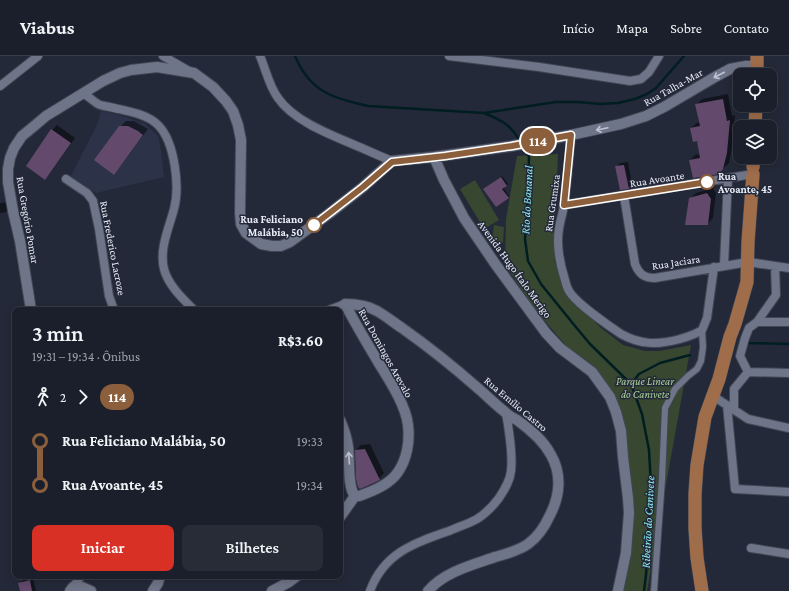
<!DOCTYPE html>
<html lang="pt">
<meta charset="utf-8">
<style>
body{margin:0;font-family:"Crimson Pro",serif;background:#282c37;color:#f1f3f6;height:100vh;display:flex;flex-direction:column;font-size:15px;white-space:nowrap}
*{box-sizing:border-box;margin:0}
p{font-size:13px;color:#a0a2a9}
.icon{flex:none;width:22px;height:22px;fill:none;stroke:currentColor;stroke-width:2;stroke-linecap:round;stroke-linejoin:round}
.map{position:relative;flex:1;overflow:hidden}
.details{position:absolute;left:12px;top:251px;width:331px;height:272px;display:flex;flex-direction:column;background:#1b1f2b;border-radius:8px;box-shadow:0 2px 10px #0003,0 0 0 1px #393d47}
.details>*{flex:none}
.badge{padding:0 8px;border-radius:13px;font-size:14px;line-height:26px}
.tools{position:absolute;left:733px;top:12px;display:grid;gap:8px}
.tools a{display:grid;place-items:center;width:44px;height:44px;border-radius:8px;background:#1b1f2b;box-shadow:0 2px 10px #0003,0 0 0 1px #393d47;font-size:20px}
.map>.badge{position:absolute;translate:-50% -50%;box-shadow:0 0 0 2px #fff}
.legs{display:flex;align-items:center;gap:6px;height:44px;padding:0 20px;font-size:13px}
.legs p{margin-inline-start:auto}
.overview{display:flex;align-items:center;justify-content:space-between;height:68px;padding:0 20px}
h1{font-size:22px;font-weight:600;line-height:30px}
.cta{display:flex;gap:8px;margin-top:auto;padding:8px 20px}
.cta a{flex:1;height:46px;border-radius:8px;background:#d93025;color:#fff;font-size:16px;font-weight:600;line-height:46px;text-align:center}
.cta a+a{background:#282c37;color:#f1f3f6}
ul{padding:0 20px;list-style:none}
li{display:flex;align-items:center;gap:14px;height:44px;font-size:15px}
li i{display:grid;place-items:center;width:6px;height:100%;margin:0 5px;background:currentColor}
li i::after{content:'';width:10px;height:10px;margin:-5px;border:3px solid;border-radius:50%;background:#1b1f2b}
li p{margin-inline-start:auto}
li:first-child i{background:linear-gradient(#0000 50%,currentColor 0)}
li:last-child i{background:linear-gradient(currentColor 50%,#0000 0)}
header{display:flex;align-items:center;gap:24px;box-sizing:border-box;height:56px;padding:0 20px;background:#1b1f2b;border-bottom:1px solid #393d47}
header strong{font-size:19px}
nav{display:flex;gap:22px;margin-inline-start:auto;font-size:14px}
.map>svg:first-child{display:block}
.built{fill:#2c3349}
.park{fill:#374730}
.shadow{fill:#0007}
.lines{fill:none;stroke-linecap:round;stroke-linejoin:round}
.stream{stroke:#001e21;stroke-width:2.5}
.building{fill:#63496b}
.pedestrian-casing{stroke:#424754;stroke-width:8}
.minor-casing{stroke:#424754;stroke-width:10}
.tertiary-casing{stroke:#424754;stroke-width:12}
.primary-casing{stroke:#424754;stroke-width:14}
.pedestrian{stroke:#6f7588;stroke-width:6}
.minor{stroke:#6f7588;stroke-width:8}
.tertiary{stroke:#6f7588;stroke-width:10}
.primary{stroke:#a06d4b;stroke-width:13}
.oneway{stroke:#bec3d1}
.line-1-casing{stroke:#fff;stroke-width:9}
.line-1{stroke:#8b5e3c;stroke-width:6}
.stop-1-dot{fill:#fff;stroke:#8b5e3c;stroke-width:2}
.labels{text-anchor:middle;stroke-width:3;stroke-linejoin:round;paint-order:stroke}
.street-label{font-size:11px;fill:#e9edf8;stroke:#242939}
.stop-label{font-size:11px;font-weight:bold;fill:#e9edf8;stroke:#242939;text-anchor:start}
.park-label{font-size:11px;font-style:italic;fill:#a9d396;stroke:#242939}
.water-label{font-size:12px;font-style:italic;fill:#88eaf1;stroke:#242939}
</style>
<header>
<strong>Viabus</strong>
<nav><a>Início</a><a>Mapa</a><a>Sobre</a><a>Contato</a></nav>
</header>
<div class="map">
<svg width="789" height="535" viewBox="0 0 789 535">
<rect width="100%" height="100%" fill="#242939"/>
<!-- built -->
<path class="built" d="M 101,55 L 117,58 L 145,68 L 158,80 L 161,95 L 164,121 L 96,137 L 71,120 L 97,69 Z"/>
<!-- park -->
<path class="park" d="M 558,98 L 554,182 L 555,207 L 570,234 L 585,256 L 601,272 L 623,289 L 645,295 L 659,295 L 691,289 L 647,535 L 620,535 L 628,498 L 626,418 L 607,333 L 562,285 L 534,252 L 505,209 L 506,163 L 517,100 Z
M 475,124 L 499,164 L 484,173 L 460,133 Z
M 494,169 L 504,171 L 503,187 L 492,186 Z"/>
<!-- shadow -->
<path class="shadow" d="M 728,38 L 732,60 L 735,59 L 732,91 L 729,107 L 718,117 L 690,104 L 695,99 L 700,98 L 698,84 L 691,72 L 697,67 L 700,66 L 697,48 L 702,43 Z
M 126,65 L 134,65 L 143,70 L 148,73 L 119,112 L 114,117 L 120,71 Z
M 57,69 L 75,82 L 50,117 L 45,122 L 52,74 Z
M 628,106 L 632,128 L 628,132 L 616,111 L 620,107 Z
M 502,120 L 508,128 L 503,131 L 509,140 L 508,142 L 486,132 Z
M 713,132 L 716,137 L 713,162 L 708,168 L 690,143 L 696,137 Z
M 8,146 L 9,152 L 6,156 L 0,157 L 0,147 Z
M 370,388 L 384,417 L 379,423 L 356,394 L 361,389 Z
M 33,522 L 36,535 L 21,535 L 20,527 L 23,524 Z"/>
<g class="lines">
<!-- stream -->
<path class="stream" d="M 295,0 C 310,36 333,42 368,50 L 484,57 C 501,64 510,68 520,85
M 484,57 L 556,46 L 578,46 L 601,48 L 618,47 L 635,43 L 647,38 L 656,32 L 684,0
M 523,90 L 529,101 L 528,138 L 525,183 L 528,205 L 541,228 L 575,270 L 590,288 L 631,328 L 642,358 L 649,394 L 651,430 L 646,519 L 644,535
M 746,287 L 789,288
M 631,328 L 639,318 L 660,307 L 690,299"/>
</g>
<!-- building -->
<path class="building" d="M 723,43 L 727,65 L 730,64 L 727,97 L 723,113 L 719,118 L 693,122 L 689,104 L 700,102 L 697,85 L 693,86 L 690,72 L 700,70 L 695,48 Z
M 119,70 L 128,70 L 138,75 L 143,79 L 114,119 L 94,104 Z
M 51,73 L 71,87 L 45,124 L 26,110 Z
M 624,109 L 629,133 L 620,134 L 615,110 Z
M 501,121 L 507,130 L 502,133 L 509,142 L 496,151 L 483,133 Z
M 707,137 L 711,143 L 708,169 L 685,169 L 689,142 Z
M 365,393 L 380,424 L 360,433 L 358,431 L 356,423 L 355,394 Z
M 30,524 L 32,535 L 20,535 L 18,527 Z"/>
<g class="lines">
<defs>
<path id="pedestrian" d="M 654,535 L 662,423 L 665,352 L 675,333 L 688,320 L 697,313 L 701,305 L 703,291 L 702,274"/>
<path id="minor" d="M 163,0 L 189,15
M 260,0 C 266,14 269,30 278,42 C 295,67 337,81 364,93 C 373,97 382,101 392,105
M 449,0 L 539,11 L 630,25 L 641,23 L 649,16 L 659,0
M 0,30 L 38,0
M 83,37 C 88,40 93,45 98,48 C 101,50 106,50 110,51 C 125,55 146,57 158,69 C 175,86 180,131 174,153 C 169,172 159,193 164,213 C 168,229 183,243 194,254
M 571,79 C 569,103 567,126 564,149 C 563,157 560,165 559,173 C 556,190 560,208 565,224 C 566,228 567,232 569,235 C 576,247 609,270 621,278 C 641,289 658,289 680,283 C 687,281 696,278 702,274 L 707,262 L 714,211
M 66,123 L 87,137 L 93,145 L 99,173 L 109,240 L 114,254
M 624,140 L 635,208 C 639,218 644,222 655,222 L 748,206 L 789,212
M 564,149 L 753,118
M 724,209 L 728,122
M 329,254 L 345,248
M 757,266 L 789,266
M 748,316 L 740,300 L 745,282 L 749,272 L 757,266 L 776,239 L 775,210
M 713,340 L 748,363 L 789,372
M 727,349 L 735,433 L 789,436
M 734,354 L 734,333 L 748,316 L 789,317
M 751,492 L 789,498
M 73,531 L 81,520
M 370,535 C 384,497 414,487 449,475 C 458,471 468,468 477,463 C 485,458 493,450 499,442 C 505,433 510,425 511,415 C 513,398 509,374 506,357"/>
<path id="tertiary" d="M 434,101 L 444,124 L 464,162 L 496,209 L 546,277 L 560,292 L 592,316 L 610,341 L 616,356 L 621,375 L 623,401 L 628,442 L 629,457 L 627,483 L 626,497 L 618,535
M 31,254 L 20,185 L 13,155 L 8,126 L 8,113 L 10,102 L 14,92 L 22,80 L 33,71 L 46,60 L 103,25 L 120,17 L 131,14 L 157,11 L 194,17 L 213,31 L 226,45 L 233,55 L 238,69 L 241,84 L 240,157 L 241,168 L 246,177 L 261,188 L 272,190 L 281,190 L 290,186 L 330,157 L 363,131 L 392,105 L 434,101 L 512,90 L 571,79 L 621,68 L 646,60 L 664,51 L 715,21 L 730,13 L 746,10 L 757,10
M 340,364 C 344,373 347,382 348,391 C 350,404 347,431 355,440
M 355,440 L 359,440 L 362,439 C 375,434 390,428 398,416 C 407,403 410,385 408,369 C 406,350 390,325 380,309 C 368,289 356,269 345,248 C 356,248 367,249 377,255 C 386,260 393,266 402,272 C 429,291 455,312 480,334 C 488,341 496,349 505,356 C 508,359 513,362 517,364 C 531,374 543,384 551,399 C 562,418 560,440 550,459 C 545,470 538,481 528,488 C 518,495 506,498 495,501 C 472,509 444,516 428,535
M 340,461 L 355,440
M 70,535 L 73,531 L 82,531 L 91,535
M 153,535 L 158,527 L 160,520
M 272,535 L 289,526 L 297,520"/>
<path id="primary" d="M 757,19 L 757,0
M 755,71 L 756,49
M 753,111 L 754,101
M 702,535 L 697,502 L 695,472 L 695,438 L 697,409 L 705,361 L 719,323 L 730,281 L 735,268 L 747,226 L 748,186 L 753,118"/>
</defs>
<!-- pedestrian casing -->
<use href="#pedestrian" class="pedestrian-casing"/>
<!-- minor casing -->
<use href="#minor" class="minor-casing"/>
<!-- tertiary casing -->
<use href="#tertiary" class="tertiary-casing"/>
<!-- primary casing -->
<use href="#primary" class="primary-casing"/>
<!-- pedestrian -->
<use href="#pedestrian" class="pedestrian"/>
<!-- minor -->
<use href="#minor" class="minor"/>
<!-- tertiary -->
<use href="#tertiary" class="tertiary"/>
<!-- primary -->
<use href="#primary" class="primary"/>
</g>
<!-- one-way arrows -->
<defs><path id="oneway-shaft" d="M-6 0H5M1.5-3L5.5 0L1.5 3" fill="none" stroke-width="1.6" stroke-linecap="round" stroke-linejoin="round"/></defs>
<g class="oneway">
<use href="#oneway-shaft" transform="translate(719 19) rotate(153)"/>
<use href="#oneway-shaft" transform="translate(602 73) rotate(168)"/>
<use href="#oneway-shaft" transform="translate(349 402) rotate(-94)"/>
</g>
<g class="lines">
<defs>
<path id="line-1" d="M 314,169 L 363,131 L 392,106 L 445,100 L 512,90 L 571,79 L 564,149 L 707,126"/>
</defs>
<!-- line-1 casing -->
<use href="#line-1" class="line-1-casing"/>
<!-- line-1 -->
<use href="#line-1" class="line-1"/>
</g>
<!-- markers -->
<g class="stop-1-dot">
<circle cx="707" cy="126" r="7"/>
<circle cx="314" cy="169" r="7"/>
</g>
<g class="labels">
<!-- street labels -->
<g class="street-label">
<text transform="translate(673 31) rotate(-29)" y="4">Rua Talha-Mar</text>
<text transform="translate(657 123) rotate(-9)" y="4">Rua Avoante</text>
<text transform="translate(552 147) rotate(-82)" y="4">Rua Grumixa</text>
<text transform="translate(28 164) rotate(80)" y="4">Rua Gregório Pomar</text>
<text transform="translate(113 192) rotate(79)" y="4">Rua Frederico Lacroze</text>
<text transform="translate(676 206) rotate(-9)" y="4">Rua Jaciara</text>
<text transform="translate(515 213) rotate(54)" y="4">Avenida Hugo Ítalo Merigo</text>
<text transform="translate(386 297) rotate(61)" y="4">Rua Domingos Arevalo</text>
<text transform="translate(516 348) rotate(40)" y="4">Rua Emílio Castro</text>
</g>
<!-- stop labels -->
<g class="stop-label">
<text x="718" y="124">Rua<tspan x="718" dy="13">Avoante, 45</tspan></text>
<text x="303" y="167" text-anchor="end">Rua Feliciano<tspan x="303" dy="13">Malábia, 50</tspan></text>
</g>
<!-- park labels -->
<g class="park-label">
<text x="645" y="329">Parque Linear<tspan x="645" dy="13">do Canivete</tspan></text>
</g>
<!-- water labels -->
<g class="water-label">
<text transform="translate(527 144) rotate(-87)" y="4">Rio do Bananal</text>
<text transform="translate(648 466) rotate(-87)" y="4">Ribeirão do Canivete</text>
</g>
</g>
</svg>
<div class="tools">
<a><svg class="icon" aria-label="locate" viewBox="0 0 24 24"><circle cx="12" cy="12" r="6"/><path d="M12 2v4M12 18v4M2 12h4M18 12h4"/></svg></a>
<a><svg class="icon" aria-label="layers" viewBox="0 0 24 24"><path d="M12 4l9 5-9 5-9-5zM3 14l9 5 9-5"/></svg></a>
</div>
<b class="badge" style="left:538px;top:85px;background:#8b5e3c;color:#fff">114</b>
<section class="details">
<div class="overview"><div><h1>3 min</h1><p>19:31 – 19:34 · Ônibus</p></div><b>R$3.60</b></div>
<div class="legs"><svg class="icon" aria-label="walk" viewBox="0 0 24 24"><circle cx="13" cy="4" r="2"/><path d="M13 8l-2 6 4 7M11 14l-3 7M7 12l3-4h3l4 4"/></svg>2<svg class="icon" aria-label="forward" viewBox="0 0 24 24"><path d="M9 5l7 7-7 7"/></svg><b class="badge" style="background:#8b5e3c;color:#fff">114</b></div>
<ul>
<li><i style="color:#8b5e3c"></i><b>Rua Feliciano Malábia, 50</b><p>19:33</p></li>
<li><i style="color:#8b5e3c"></i><b>Rua Avoante, 45</b><p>19:34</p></li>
</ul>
<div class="cta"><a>Iniciar</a><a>Bilhetes</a></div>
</section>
</div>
